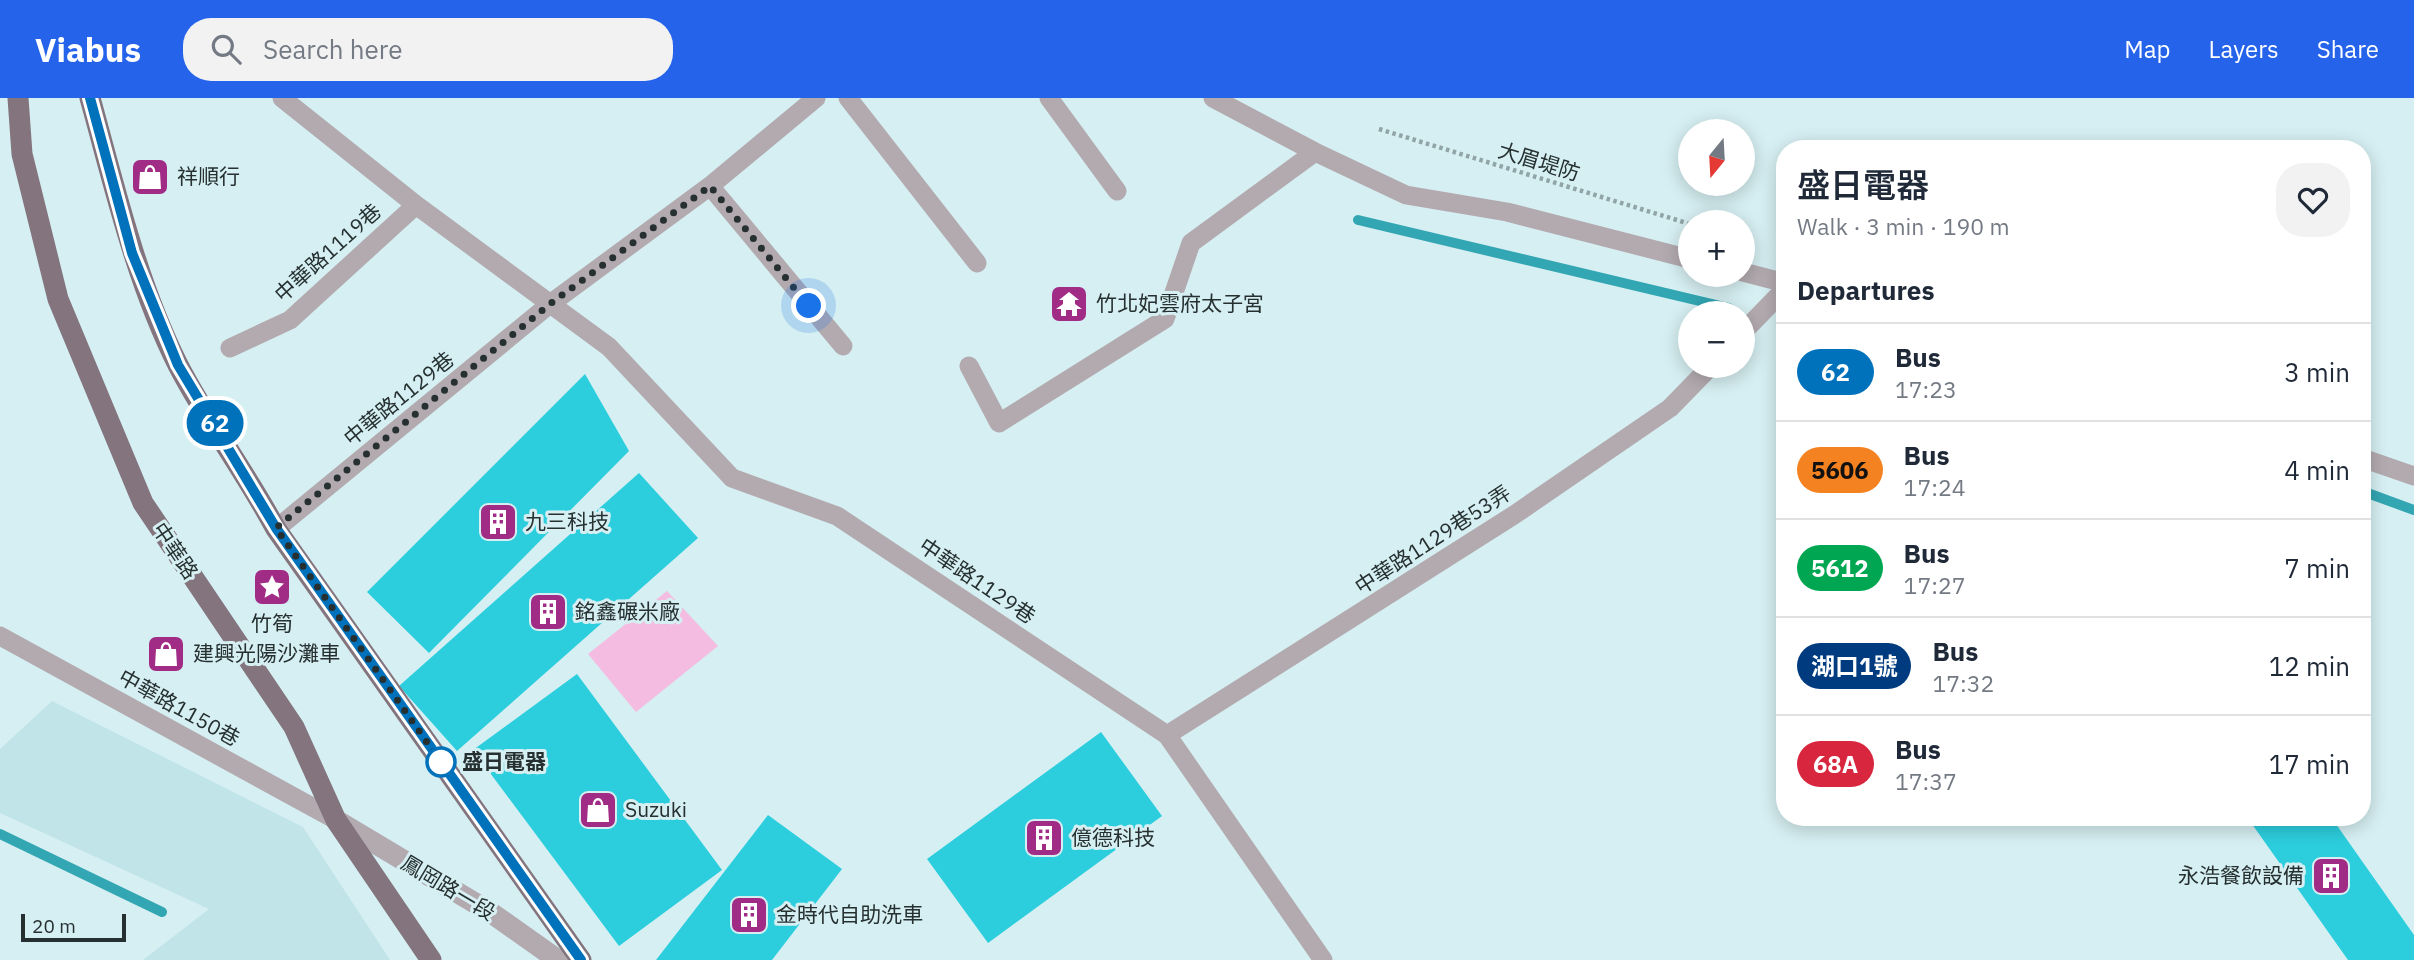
<!DOCTYPE html>
<meta charset="utf-8">
<style>
body{margin:0;font-family:"IBM Plex Sans","Noto Sans TC",sans-serif;background:#f2f2f3;color:#1f2937;height:100vh;display:flex;flex-direction:column;font-size:26px;white-space:nowrap}
*{box-sizing:border-box;margin:0}
p{font-size:23px;color:#747a83}
.icon{flex:none;width:38px;height:38px;fill:none;stroke:currentColor;stroke-width:2;stroke-linecap:round;stroke-linejoin:round}
.map{position:relative;flex:1;overflow:hidden}
.details{position:absolute;left:1776px;top:42px;width:595px;height:686px;display:flex;flex-direction:column;background:#fff;border-radius:28px;box-shadow:0 4px 18px #0003}
.details>*{flex:none}
.badge{padding:0 14px;border-radius:23px;font-size:24px;line-height:46px}
.needle{width:46px;rotate:198deg}
.tools{position:absolute;left:1678px;top:21px;display:grid;gap:14px}
.tools a{display:grid;place-items:center;width:77px;height:77px;border-radius:50%;background:#fff;box-shadow:0 4px 18px #0003;font-size:35px}
.scale{position:absolute;left:21px;bottom:18px;width:105px;box-sizing:border-box;padding-left:7px;border:4px solid #263031;border-top:0;font-size:19px;line-height:24px;white-space:nowrap;color:#263031;-webkit-text-stroke:5px #d6eff2;paint-order:stroke}
.you{position:absolute;width:35px;height:35px;margin:-18px;border:5px solid #fff;border-radius:50%;background:#1a73e8;box-shadow:0 0 0 10px #1a73e833}
.map>.badge{position:absolute;translate:-50% -50%;box-shadow:0 0 0 4px #fff}
h2{padding:0 21px;font-size:26px;line-height:63px}
.round{display:grid;place-items:center;flex:none;width:74px;height:74px;border-radius:28px;background:#f2f2f3}
.summary{display:flex;align-items:center;justify-content:space-between;height:119px;padding:0 21px}
h1{font-size:33px;font-weight:600;line-height:52px}
ul{padding:0;list-style:none}
li{display:flex;align-items:center;gap:21px;height:98px;padding:0 21px;border-top:2px solid #e0e1e3}
li div{flex:1}
li b{display:block;font-size:26px}
li em{font-style:normal}
li .badge{min-width:77px;font-weight:700;text-align:center}
header{display:flex;align-items:center;gap:42px;box-sizing:border-box;height:98px;padding:0 35px;background:#2563eb;color:#fff}
header strong{font-size:33px}
nav{display:flex;gap:38px;margin-inline-start:auto;font-size:24px}
.search{width:490px;height:63px;background:#f2f2f3;display:flex;align-items:center;gap:18px;box-sizing:border-box;padding:0 24px;border-radius:28px;color:#747a83;font-size:26px}
.map>svg:first-child{display:block}
.built{fill:#c1e4e9}
.green{fill:#f5bce2}
.lines{fill:none;stroke-linecap:round;stroke-linejoin:round}
.stream{stroke:#32a6b2;stroke-width:10}
.building{fill:#2ccede}
.path{stroke:#91a4a6;stroke-width:4.5;stroke-dasharray:3.5 3.5;stroke-linecap:butt}
.service{stroke:#b2aaaf;stroke-width:19}
.tertiary{stroke:#b2aaaf;stroke-width:21}
.primary{stroke:#83747e;stroke-width:21}
.line-casing{stroke:#fff;stroke-width:16}
.line{stroke:#0072bc;stroke-width:10}
.walk{stroke:#263031;stroke-width:7;stroke-dasharray:0 12.6}
.stop-dot{fill:#fff;stroke:#0072bc;stroke-width:3.5}
.labels{text-anchor:middle;stroke-width:6;stroke-linejoin:round;paint-order:stroke}
.street-label{font-size:21px;fill:#263031;stroke:#d6eff2}
.poi-label{font-size:21px;fill:#263031;stroke:#d6eff2;text-anchor:start}
.stop-label{font-size:21px;font-weight:bold;fill:#263031;stroke:#d6eff2;text-anchor:start}
</style>
<header>
<strong>Viabus</strong>
<div class="search"><svg class="icon" aria-label="search" viewBox="0 0 24 24"><circle cx="10" cy="10" r="6"/><path d="M15 15l6 6"/></svg>Search here</div>
<nav><a>Map</a><a>Layers</a><a>Share</a></nav>
</header>
<div class="map">
<svg width="2414" height="862" viewBox="0 0 2414 862">
<rect width="100%" height="100%" fill="#d6eff2"/>
<!-- built -->
<path class="built" d="M 52,603 L 303,729 L 390,862 L 143,862 L 209,811 L 0,715 L 0,651 Z"/>
<!-- green -->
<path class="green" d="M 667,493 L 718,548 L 636,614 L 588,556 Z"/>
<g class="lines">
<!-- stream -->
<path class="stream" d="M 1358,122 L 1729,210
M 2362,393 L 2414,412
M 0,736 L 162,814"/>
</g>
<!-- building -->
<path class="building" d="M 585,276 L 629,353 L 429,555 L 367,494 Z
M 639,375 L 698,440 L 457,653 L 399,588 Z
M 577,576 L 722,772 L 619,848 L 473,652 Z
M 1101,634 L 1162,718 L 988,845 L 927,761 Z
M 768,717 L 842,771 L 772,862 L 656,862 Z
M 2247,719 L 2331,719 L 2414,837 L 2414,862 L 2348,862 Z"/>
<g class="lines">
<!-- path -->
<path class="path" d="M 1379,31 L 1690,126
M 1743,142 L 1754,146"/>
<!-- service -->
<path class="service" d="M 282,0 L 416,107 L 609,249 L 732,380 L 837,418 L 1167,637 L 1323,862
M 848,0 L 977,165
M 1049,0 L 1117,93
M 1213,0 L 1315,54 L 1406,97 L 1507,114 L 1690,161
M 710,88 L 843,248
M 1743,174 L 1785,185
M 1743,234 L 1785,191
M 230,250 L 290,222 L 416,107
M 969,268 L 999,325 L 1165,221 L 1191,145 L 1315,54
M 2362,360 L 2414,378
M 276,431 L 550,206 L 710,88 L 816,0
M 0,538 L 336,722
M 1167,637 L 1514,417 L 1670,310 L 1711,268"/>
<!-- tertiary -->
<path class="tertiary" d="M 336,722 L 490,814 L 558,862"/>
<!-- primary -->
<path class="primary" d="M 18,0 L 22,56 L 58,201 L 143,405 L 294,629 L 336,722 L 431,862
M 90,0 C 115,90 136,183 178,267 C 207,323 246,375 276,431 L 581,862"/>
</g>
<g class="lines">
<defs>
<path id="line" d="M 90,0 L 132,155 L 178,267 L 276,430 L 581,862"/>
</defs>
<!-- line casing -->
<use href="#line" class="line-casing"/>
<!-- line -->
<use href="#line" class="line"/>
<!-- walk -->
<path class="walk" d="M 441,664 L 276,430 L 550,206 L 710,88 L 809,208"/>
</g>
<!-- icons -->
<defs>
<symbol id="shop-square" viewBox="-11 -11 22 22"><rect x="-9" y="-9" width="18" height="18" rx="4" fill="#a12c86" stroke="#d6eff2"/><path d="M-5-2.5h2.3a2.7 3.5 0 0 1 5.4 0H5L5.5 6h-11ZM-1.5-2.5h3a1.5 2.3 0 0 0-3 0Z" fill="#fff"/></symbol>
<symbol id="temple-square" viewBox="-11 -11 22 22"><rect x="-9" y="-9" width="18" height="18" rx="4" fill="#a12c86" stroke="#d6eff2"/><path d="M0-6L5-2H3V0L6.5 2.5H4V6H1.5V3h-3V6H-4V2.5H-6.5L-3 0V-2H-5Z" fill="#fff"/></symbol>
<symbol id="building-square" viewBox="-11 -11 22 22"><rect x="-9" y="-9" width="18" height="18" rx="4" fill="#a12c86" stroke="#d6eff2"/><path d="M-4-6H4V6H1V3H-1V6H-4ZM-2.5-4.3h1.7v1.8h-1.7ZM.8-4.3h1.7v1.8H.8ZM-2.5-1h1.7V.8h-1.7ZM.8-1h1.7V.8H.8Z" fill="#fff"/></symbol>
<symbol id="sight-square" viewBox="-11 -11 22 22"><rect x="-9" y="-9" width="18" height="18" rx="4" fill="#a12c86" stroke="#d6eff2"/><path d="M0-6L1.8-2.2L6-1.7L2.9 1.2L3.7 5.4L0 3.3L-3.7 5.4L-2.9 1.2L-6-1.7L-1.8-2.2Z" fill="#fff"/></symbol>
</defs>
<g fill-rule="evenodd">
<use href="#shop-square" x="128" y="57" width="44" height="44"/>
<use href="#temple-square" x="1047" y="184" width="44" height="44"/>
<use href="#building-square" x="476" y="402" width="44" height="44"/>
<use href="#sight-square" x="250" y="467" width="44" height="44"/>
<use href="#building-square" x="526" y="492" width="44" height="44"/>
<use href="#shop-square" x="144" y="534" width="44" height="44"/>
<use href="#shop-square" x="576" y="690" width="44" height="44"/>
<use href="#building-square" x="1022" y="718" width="44" height="44"/>
<use href="#building-square" x="2309" y="756" width="44" height="44"/>
<use href="#building-square" x="727" y="795" width="44" height="44"/>
</g>
<!-- markers -->
<circle class="stop-dot" cx="441" cy="664" r="14"/>
<g class="labels">
<!-- street labels -->
<g class="street-label">
<text transform="translate(1539 64) rotate(17)" y="7">大眉堤防</text>
<text transform="translate(328 155) rotate(-42)" y="7">中華路1119巷</text>
<text transform="translate(399 301) rotate(-39)" y="7">中華路1129巷</text>
<text transform="translate(1433 442) rotate(-33)" y="7">中華路1129巷53弄</text>
<text transform="translate(175 453) rotate(56)" y="7">中華路</text>
<text transform="translate(977 483) rotate(34)" y="7">中華路1129巷</text>
<text transform="translate(179 610) rotate(29)" y="7">中華路1150巷</text>
<text transform="translate(448 790) rotate(31)" y="7">鳳岡路一段</text>
</g>
<!-- poi labels -->
<g class="poi-label">
<text x="177" y="86">祥順行</text>
<text x="1096" y="213">竹北妃雲府太子宮</text>
<text x="525" y="431">九三科技</text>
<text x="575" y="521">銘鑫碾米廠</text>
<text x="272" y="533" text-anchor="middle">竹筍</text>
<text x="193" y="563">建興光陽沙灘車</text>
<text x="625" y="719">Suzuki</text>
<text x="1071" y="747">億德科技</text>
<text x="2304" y="785" text-anchor="end">永浩餐飲設備</text>
<text x="776" y="824">金時代自助洗車</text>
</g>
<!-- stop labels -->
<g class="stop-label">
<text x="462" y="671">盛日電器</text>
</g>
</g>
</svg>
<div class="tools">
<a><svg class="needle" viewBox="-14 -14 28 28"><path d="M0-13l5 13h-10z" fill="#e53935"/><path d="M0 13l5-13h-10z" fill="#747a83"/></svg></a>
<a>+</a>
<a>−</a>
</div>
<div class="scale">20 m</div>
<div class="you" style="left:809px;top:208px"></div>
<b class="badge" style="left:215px;top:325px;background:#0072bc;color:#fff">62</b>
<section class="details">
<div class="summary"><div><h1>盛日電器</h1><p>Walk · 3 min · 190 m</p></div><a class="round"><svg class="icon" aria-label="heart" viewBox="0 0 24 24"><path d="M12 20l-8-8c-3-5 5-10 8-4 3-6 11-1 8 4z"/></svg></a></div>
<h2>Departures</h2>
<ul>
<li><span class="badge" style="background:#0072bc;color:#fff">62</span><div><b>Bus</b><p>17:23</p></div><em>3 min</em></li>
<li><span class="badge" style="background:#f58220;color:#111">5606</span><div><b>Bus</b><p>17:24</p></div><em>4 min</em></li>
<li><span class="badge" style="background:#00a651;color:#fff">5612</span><div><b>Bus</b><p>17:27</p></div><em>7 min</em></li>
<li><span class="badge" style="background:#003b80;color:#fff">湖口1號</span><div><b>Bus</b><p>17:32</p></div><em>12 min</em></li>
<li><span class="badge" style="background:#d7263d;color:#fff">68A</span><div><b>Bus</b><p>17:37</p></div><em>17 min</em></li>
</ul>
</section>
</div>
